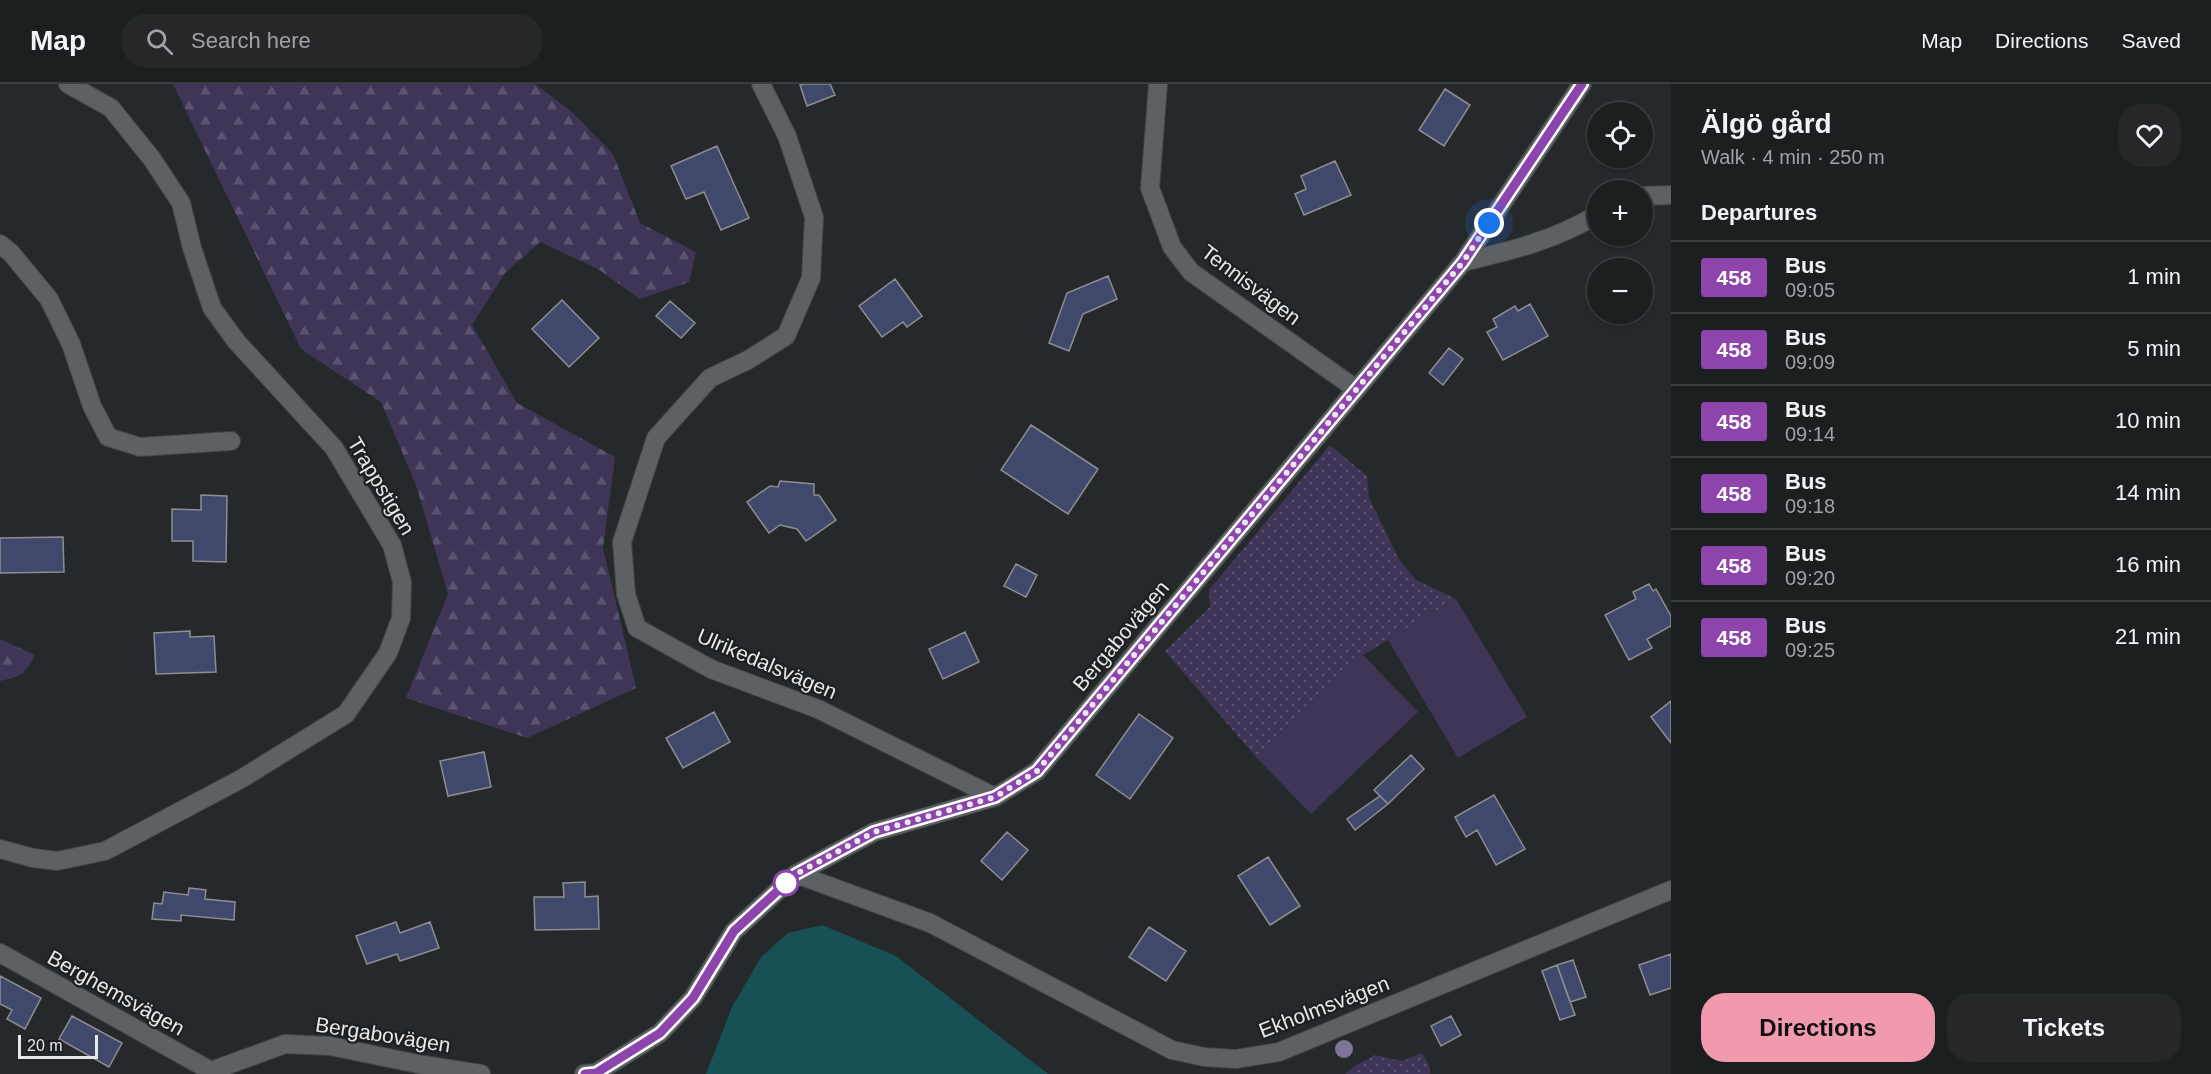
<!DOCTYPE html>
<meta charset="utf-8">
<style>
body{margin:0;font-family:Helvetica,sans-serif;background:#252729;color:#f1f3f6;height:100vh;display:flex;flex-direction:column;font-size:22px;white-space:nowrap}
*{box-sizing:border-box;margin:0}
p{font-size:20px;color:#a0a2a5}
.icon{flex:none;width:33px;height:33px;fill:none;stroke:currentColor;stroke-width:2;stroke-linecap:round;stroke-linejoin:round}
.map{position:relative;flex:1;overflow:hidden}
.drawer{display:flex;flex-direction:column;background:#1c1f20;width:540px}
.drawer>*{flex:none}
.badge{padding:0 12px;border-radius:4px;font-size:21px;line-height:39px}
.controls{position:absolute;left:1587px;top:18px;display:grid;gap:12px}
.controls a{display:grid;place-items:center;width:66px;height:66px;border-radius:50%;background:#1c1f20;box-shadow:0 2px 4px #0004,0 0 0 2px #3a3d3e;font-size:30px}
.scale{position:absolute;left:18px;bottom:15px;width:80px;box-sizing:border-box;padding-left:6px;border:3px solid #e6e8e9;border-top:0;font-size:16px;line-height:21px;white-space:nowrap;color:#e6e8e9;-webkit-text-stroke:4px #1d1f21;paint-order:stroke}
.you{position:absolute;width:30px;height:30px;margin:-15px;border:4px solid #fff;border-radius:50%;background:#1a73e8;box-shadow:0 0 0 9px #1a73e833}
.map>.badge{position:absolute;translate:-50% -50%;box-shadow:0 0 0 3px #fff}
h2{padding:0 30px;font-size:22px;line-height:54px}
.round{display:grid;place-items:center;flex:none;width:63px;height:63px;border-radius:24px;background:#252729}
.overview{display:flex;align-items:center;justify-content:space-between;height:102px;padding:0 30px}
h1{font-size:28px;font-weight:600;line-height:45px}
.action{display:flex;gap:12px;margin-top:auto;padding:12px 30px}
.action a{flex:1;height:69px;border-radius:24px;background:#f29aad;color:#111;font-size:24px;font-weight:600;line-height:69px;text-align:center}
.action a+a{background:#252729;color:#f1f3f6}
ul{padding:0;list-style:none}
li{display:flex;align-items:center;gap:18px;height:72px;padding:0 30px;border-top:2px solid #3a3d3e}
li div{flex:1}
li b{display:block;font-size:22px}
li em{font-style:normal}
li .badge{min-width:66px;font-weight:700;text-align:center}
header{display:flex;align-items:center;gap:36px;box-sizing:border-box;height:84px;padding:0 30px;background:#1c1f20;border-bottom:2px solid #3a3d3e}
header strong{font-size:28px}
nav{display:flex;gap:33px;margin-inline-start:auto;font-size:21px}
.search{width:420px;height:54px;background:#252729;display:flex;align-items:center;gap:15px;box-sizing:border-box;padding:0 21px;border-radius:24px;color:#a0a2a5;font-size:22px}
main{display:flex;flex:1;min-height:0}
.map>svg:first-child{display:block}
.green{fill:url(#green-dots)}
.forest{fill:url(#forest-firs)}
.pitch{fill:#3f3657}
.water{fill:#175155}
.building{fill:#40496b;stroke:#8d8e91;stroke-width:1.5}
.lines{fill:none;stroke-linecap:round;stroke-linejoin:round}
.minor-casing{stroke:#434546;stroke-width:20}
.minor{stroke:#5e6163;stroke-width:18}
.tree{fill:#7d7699}
.line-casing{stroke:#fff;stroke-width:14}
.line{stroke:#8e44ad;stroke-width:9}
.walk{stroke:#e6e8e9;stroke-width:6;stroke-dasharray:0 10.8}
.stop-dot{fill:#fff;stroke:#8e44ad;stroke-width:3}
.labels{text-anchor:middle;stroke-width:4.5;stroke-linejoin:round;paint-order:stroke}
.street-label{font-size:21px;fill:#e6e8e9;stroke:#1d1f21}
</style>
<header>
<strong>Map</strong>
<div class="search"><svg class="icon" aria-label="search" viewBox="0 0 24 24"><circle cx="10" cy="10" r="6"/><path d="M15 15l6 6"/></svg>Search here</div>
<nav><a>Map</a><a>Directions</a><a>Saved</a></nav>
</header>
<main>
<div class="map">
<svg width="1671" height="990" viewBox="0 0 1671 990">
<defs>
<pattern id="green-dots" width="8" height="8" patternUnits="userSpaceOnUse" patternTransform="scale(1.5)"><rect width="8" height="8" fill="#3f3657"/><path d="M2 2h.1M6 6h.1" fill="none" stroke="#5b536f" stroke-width="1.8" stroke-linecap="round"/></pattern>
<pattern id="forest-firs" width="22" height="20" patternUnits="userSpaceOnUse" patternTransform="scale(1.5)"><rect width="22" height="20" fill="#3f3657"/><path d="M5 1l3.5 6h-7zM16 11l3.5 6h-7z" fill="#5b536f"/></pattern>
</defs>
<rect width="100%" height="100%" fill="#26292b"/>
<!-- green -->
<path class="green" d="M 1330,361 L 1367,392 L 1369,414 L 1400,477 L 1416,496 L 1456,515 L 1363,571 L 1256,673 L 1165,567 L 1210,523 L 1209,506 Z
M 1422,969 L 1430,984 L 1430,990 L 1345,990 L 1356,981 L 1375,971 L 1402,977 Z"/>
<!-- forest -->
<path class="forest" d="M 173,0 L 535,0 L 572,28 L 613,70 L 640,139 L 696,168 L 689,198 L 640,215 L 598,185 L 540,158 L 505,189 L 472,241 L 517,319 L 615,373 L 603,464 L 636,604 L 527,654 L 406,614 L 448,510 L 416,401 L 381,318 L 301,265 Z
M 0,555 L 35,571 C 25,591 21,592 0,597 Z"/>
<!-- pitch -->
<path class="pitch" d="M 1456,515 L 1527,633 L 1458,674 L 1388,556 Z
M 1363,571 L 1418,628 L 1311,730 L 1256,673 Z"/>
<!-- water -->
<path class="water" d="M 822,841 L 896,872 L 1048,990 L 706,990 L 732,923 L 761,873 L 788,849 Z"/>
<!-- building -->
<path class="building" d="M 804,0 L 830,0 L 835,11 L 807,22 L 800,1 Z
M 1445,5 L 1470,21 L 1444,62 L 1419,46 Z
M 717,62 L 749,134 L 721,146 L 704,108 L 686,115 L 671,82 Z
M 1335,77 L 1351,111 L 1304,131 L 1295,110 L 1306,105 L 1301,92 Z
M 1108,192 L 1117,215 L 1083,230 L 1069,267 L 1049,259 L 1067,209 Z
M 895,195 L 922,232 L 907,243 L 903,238 L 882,253 L 859,222 Z
M 562,216 L 599,254 L 569,283 L 532,245 Z
M 670,217 L 695,239 L 681,254 L 656,232 Z
M 1530,220 L 1548,252 L 1503,276 L 1487,248 L 1497,243 L 1493,235 L 1515,222 L 1518,227 Z
M 1449,264 L 1463,275 L 1443,301 L 1429,289 Z
M 1031,341 L 1098,385 L 1068,430 L 1001,386 Z
M 780,397 L 814,400 L 814,411 L 819,411 L 836,436 L 806,457 L 797,445 L 780,441 L 769,449 L 747,418 L 770,402 L 778,403 Z
M 201,411 L 227,412 L 226,478 L 193,477 L 193,457 L 172,457 L 172,425 L 201,426 Z
M 63,453 L 64,488 L 0,489 L 0,454 Z
M 1016,480 L 1037,491 L 1026,513 L 1004,502 Z
M 1649,500 L 1653,507 L 1656,505 L 1671,532 L 1671,542 L 1647,555 L 1652,564 L 1629,576 L 1605,531 L 1636,515 L 1633,508 Z
M 190,547 L 190,553 L 214,552 L 216,588 L 156,590 L 154,549 Z
M 965,548 L 979,578 L 943,595 L 929,565 Z
M 1671,617 L 1671,659 L 1651,633 Z
M 714,628 L 730,658 L 683,684 L 666,654 Z
M 1139,630 L 1173,654 L 1130,715 L 1096,691 Z
M 484,668 L 491,703 L 448,712 L 440,677 Z
M 1411,671 L 1424,685 L 1388,720 L 1374,706 Z
M 1494,711 L 1525,765 L 1496,781 L 1477,746 L 1466,753 L 1455,733 Z
M 1380,712 L 1388,720 L 1355,746 L 1347,735 Z
M 1007,748 L 1028,766 L 1002,796 L 981,777 Z
M 1268,773 L 1300,822 L 1270,841 L 1238,792 Z
M 585,798 L 585,813 L 598,812 L 599,845 L 535,846 L 534,813 L 564,813 L 563,799 Z
M 189,804 L 206,806 L 205,815 L 235,818 L 234,836 L 181,831 L 181,837 L 152,835 L 154,819 L 162,820 L 164,808 L 188,811 Z
M 396,838 L 400,849 L 430,838 L 439,864 L 400,877 L 397,870 L 367,880 L 356,852 Z
M 1149,843 L 1186,867 L 1166,897 L 1129,873 Z
M 1671,870 L 1671,904 L 1650,911 L 1639,881 Z
M 1573,876 L 1586,913 L 1570,918 L 1557,881 Z
M 1557,881 L 1575,931 L 1560,936 L 1542,887 Z
M 0,892 L 41,914 L 25,945 L 7,935 L 12,926 L 0,920 Z
M 72,932 L 122,959 L 109,983 L 59,955 Z
M 1451,932 L 1461,951 L 1441,962 L 1431,942 Z"/>
<g class="lines">
<defs>
<path id="minor" d="M 761,0 L 787,52 L 814,133 L 811,194 L 786,252 L 748,276 L 710,294 L 656,354 L 622,458 L 626,510 L 637,544 L 711,585 L 818,625 L 995,713
M 1158,0 L 1150,104 L 1172,163 L 1191,188 L 1356,305
M 1642,112 L 1671,111
M 0,160 L 11,169 L 49,215 L 71,260 L 92,322 L 108,353 L 140,363 L 231,357
M 1463,178 C 1510,167 1556,156 1598,130
M 0,765 L 33,774 L 57,777 L 105,767 L 241,695 L 346,630 L 388,569 L 401,534 L 402,498 L 392,461 L 334,364 L 236,257 L 212,224 L 192,164 L 181,119 L 152,75 L 111,24 L 68,0
M 796,790 L 930,839 L 1172,966 L 1204,973 L 1236,975 L 1279,968 L 1671,806
M 0,869 L 211,987
M 211,987 L 285,960 L 330,962 L 423,981 L 481,990
M 584,990 L 596,989 L 660,949 L 693,914 L 734,847 L 796,790 L 874,748 L 995,713 L 1037,687 L 1463,178 L 1582,0"/>
</defs>
<!-- minor casing -->
<use href="#minor" class="minor-casing"/>
<!-- minor -->
<use href="#minor" class="minor"/>
</g>
<!-- trees -->
<circle class="tree" cx="1344" cy="965" r="9"/>
<g class="lines">
<defs>
<path id="line" d="M 585,990 L 596,989 L 660,949 L 693,914 L 734,847 L 796,790 L 874,748 L 995,713 L 1037,687 L 1463,178 L 1582,0"/>
</defs>
<!-- line casing -->
<use href="#line" class="line-casing"/>
<!-- line -->
<use href="#line" class="line"/>
<!-- walk -->
<path class="walk" d="M 786,799 L 781,804 L 796,790 L 874,748 L 995,713 L 1037,687 L 1463,178 L 1489,139"/>
</g>
<!-- markers -->
<circle class="stop-dot" cx="786" cy="799" r="12"/>
<g class="labels">
<!-- street labels -->
<g class="street-label">
<text transform="translate(1251 201) rotate(37)" y="7">Tennisvägen</text>
<text transform="translate(381 402) rotate(59)" y="7">Trappstigen</text>
<text transform="translate(1121 552) rotate(-50)" y="7">Bergabovägen</text>
<text transform="translate(767 580) rotate(23)" y="7">Ulrikedalsvägen</text>
<text transform="translate(116 909) rotate(29)" y="7">Berghemsvägen</text>
<text transform="translate(1324 923) rotate(-21)" y="7">Ekholmsvägen</text>
<text transform="translate(383 951) rotate(9)" y="7">Bergabovägen</text>
</g>
</g>
</svg>
<div class="controls">
<a><svg class="icon" aria-label="locate" viewBox="0 0 24 24"><circle cx="12" cy="12" r="6"/><path d="M12 2v4M12 18v4M2 12h4M18 12h4"/></svg></a>
<a>+</a>
<a>−</a>
</div>
<div class="scale">20 m</div>
<div class="you" style="left:1489px;top:139px"></div>
</div>
<section class="drawer">
<div class="overview"><div><h1>Älgö gård</h1><p>Walk · 4 min · 250 m</p></div><a class="round"><svg class="icon" aria-label="heart" viewBox="0 0 24 24"><path d="M12 20l-8-8c-3-5 5-10 8-4 3-6 11-1 8 4z"/></svg></a></div>
<h2>Departures</h2>
<ul>
<li><span class="badge" style="background:#8e44ad;color:#fff">458</span><div><b>Bus</b><p>09:05</p></div><em>1 min</em></li>
<li><span class="badge" style="background:#8e44ad;color:#fff">458</span><div><b>Bus</b><p>09:09</p></div><em>5 min</em></li>
<li><span class="badge" style="background:#8e44ad;color:#fff">458</span><div><b>Bus</b><p>09:14</p></div><em>10 min</em></li>
<li><span class="badge" style="background:#8e44ad;color:#fff">458</span><div><b>Bus</b><p>09:18</p></div><em>14 min</em></li>
<li><span class="badge" style="background:#8e44ad;color:#fff">458</span><div><b>Bus</b><p>09:20</p></div><em>16 min</em></li>
<li><span class="badge" style="background:#8e44ad;color:#fff">458</span><div><b>Bus</b><p>09:25</p></div><em>21 min</em></li>
</ul>
<div class="action"><a>Directions</a><a>Tickets</a></div>
</section>
</main>
